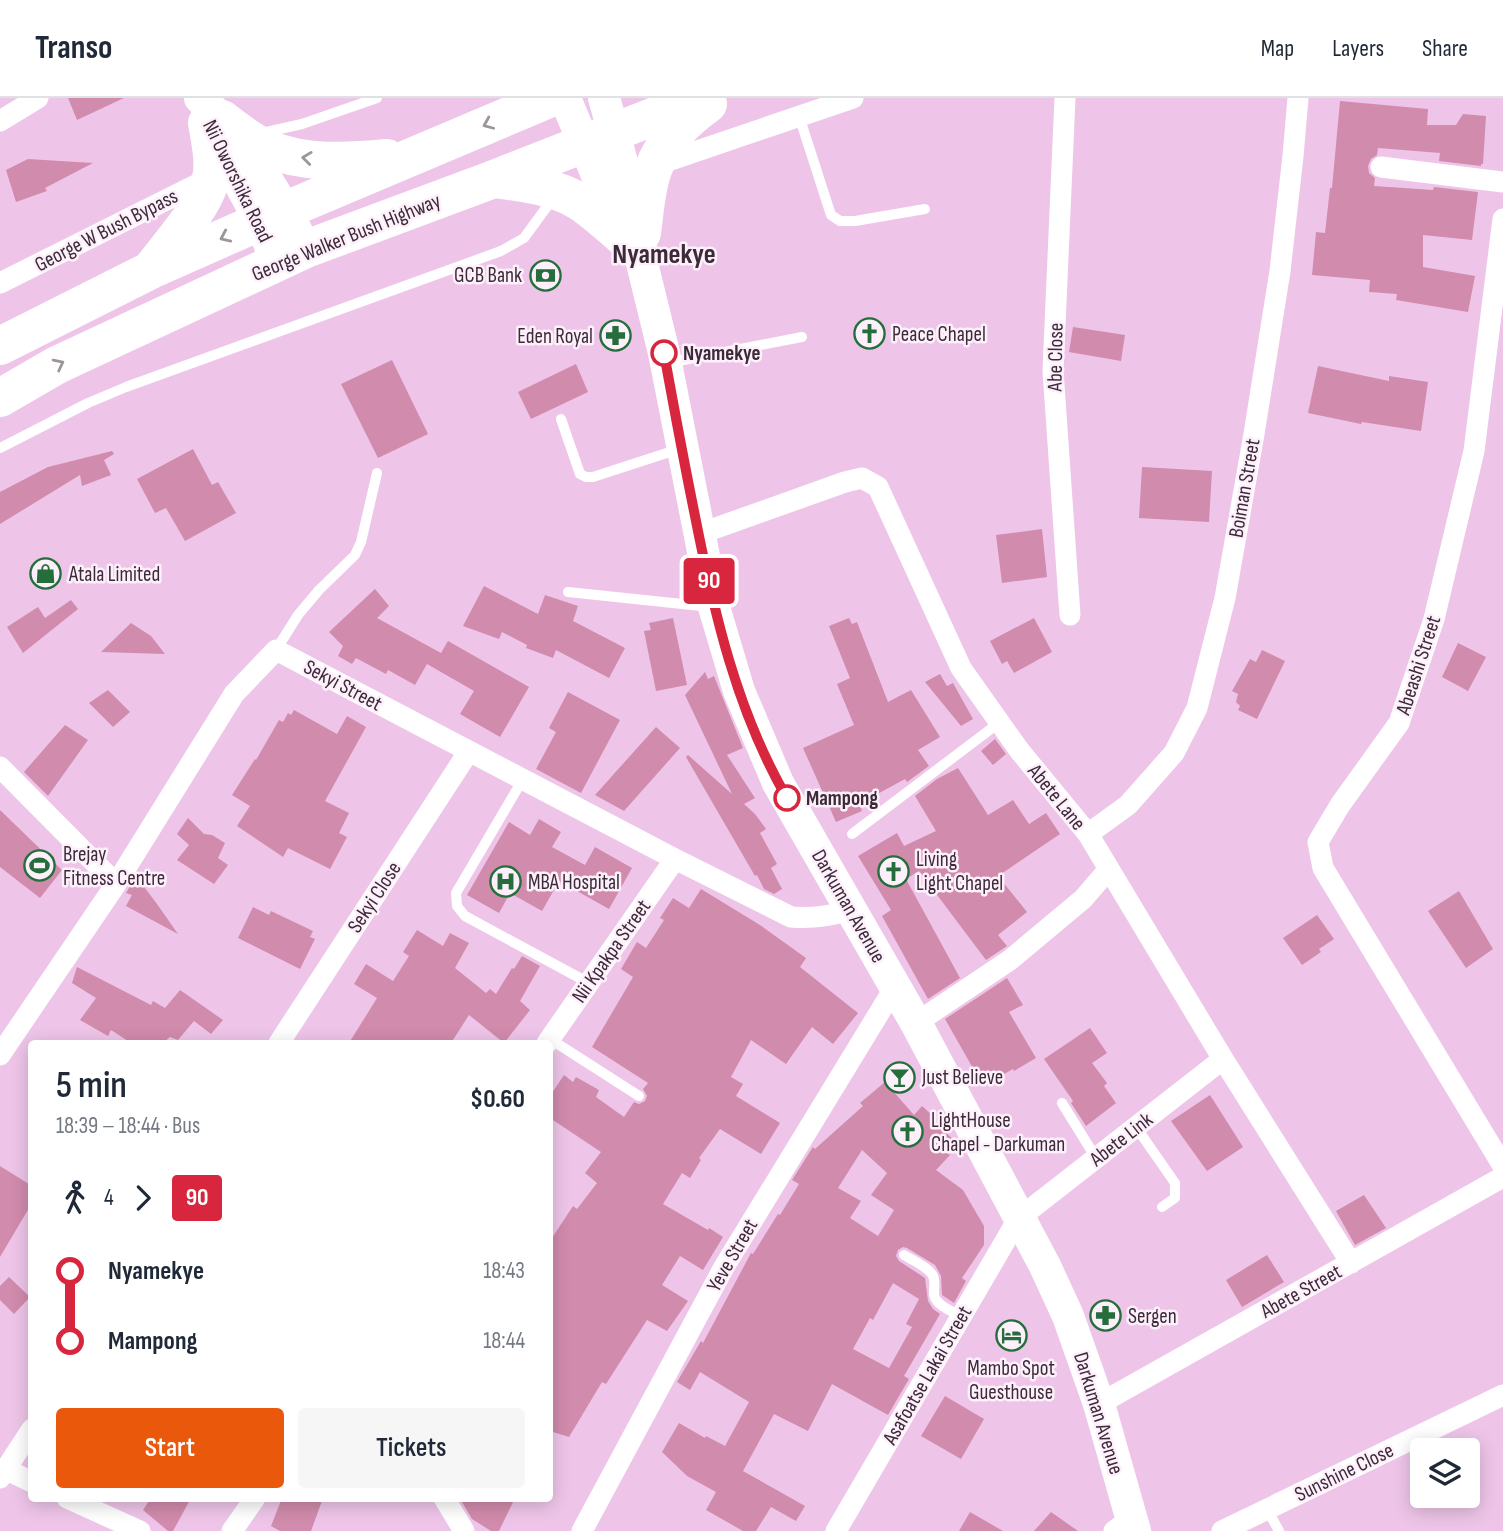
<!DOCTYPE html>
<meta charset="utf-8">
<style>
body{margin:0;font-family:"Sofia Sans Condensed",sans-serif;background:#f6f6f7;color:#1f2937;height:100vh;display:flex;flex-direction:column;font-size:26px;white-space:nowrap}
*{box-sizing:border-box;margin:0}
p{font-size:23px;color:#747a83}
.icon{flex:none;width:38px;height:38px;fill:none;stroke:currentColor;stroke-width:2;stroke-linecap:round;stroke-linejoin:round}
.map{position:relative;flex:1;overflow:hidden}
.sheet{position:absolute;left:28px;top:942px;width:525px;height:462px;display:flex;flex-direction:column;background:#fff;border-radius:7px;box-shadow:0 4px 18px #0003}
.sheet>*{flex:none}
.badge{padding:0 14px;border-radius:5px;font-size:24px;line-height:46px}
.controls{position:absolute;left:1410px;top:1340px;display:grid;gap:14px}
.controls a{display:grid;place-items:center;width:70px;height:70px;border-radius:7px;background:#fff;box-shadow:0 4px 18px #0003;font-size:35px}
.map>.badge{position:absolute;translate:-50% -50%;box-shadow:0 0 0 4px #fff}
.legs{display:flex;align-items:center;gap:10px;height:77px;padding:0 28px;font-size:23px}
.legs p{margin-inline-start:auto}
.overview{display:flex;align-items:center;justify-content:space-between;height:119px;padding:0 28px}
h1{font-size:38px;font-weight:600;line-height:52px}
.button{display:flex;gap:14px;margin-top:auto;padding:14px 28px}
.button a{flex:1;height:80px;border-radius:7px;background:#ea580c;color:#fff;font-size:28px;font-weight:600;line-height:80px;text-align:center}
.button a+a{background:#f6f6f7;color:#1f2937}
ul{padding:0 28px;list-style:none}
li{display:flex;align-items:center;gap:24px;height:70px;font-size:26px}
li i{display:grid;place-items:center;width:10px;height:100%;margin:0 9px;background:currentColor}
li i::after{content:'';width:18px;height:18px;margin:-9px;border:5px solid;border-radius:50%;background:#fff}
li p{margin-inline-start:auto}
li:first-child i{background:linear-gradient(#0000 50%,currentColor 0)}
li:last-child i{background:linear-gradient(currentColor 50%,#0000 0)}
header{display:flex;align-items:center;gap:42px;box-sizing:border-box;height:98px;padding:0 35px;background:#fff;border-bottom:2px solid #e0e1e3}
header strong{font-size:33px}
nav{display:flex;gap:38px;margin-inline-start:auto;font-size:24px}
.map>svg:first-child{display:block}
.building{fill:#d18bac;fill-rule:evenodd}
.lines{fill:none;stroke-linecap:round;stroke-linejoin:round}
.lane{stroke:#fff;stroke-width:10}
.street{stroke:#fff;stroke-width:21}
.secondary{stroke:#fff;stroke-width:32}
.highway{stroke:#fff;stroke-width:38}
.oneway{stroke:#9d959c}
.line-1-casing{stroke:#fff;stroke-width:16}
.line-1{stroke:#d7263d;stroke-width:10}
.stop-1-dot{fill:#fff;stroke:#d7263d;stroke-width:3.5}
.labels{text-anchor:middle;stroke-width:5;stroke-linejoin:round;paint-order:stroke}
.street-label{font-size:21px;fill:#3b2b39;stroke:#fdf0fb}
.poi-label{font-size:21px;fill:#3b2b39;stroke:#fdf0fb;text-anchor:start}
.stop-label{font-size:21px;font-weight:bold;fill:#3b2b39;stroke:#fdf0fb;text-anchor:start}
.district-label{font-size:28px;font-weight:bold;fill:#3b2b39;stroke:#fdf0fb}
</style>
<header>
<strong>Transo</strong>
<nav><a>Map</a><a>Layers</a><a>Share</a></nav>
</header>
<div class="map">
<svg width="1503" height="1433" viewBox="0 0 1503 1433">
<rect width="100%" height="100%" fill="#eec5e9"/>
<!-- building -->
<path class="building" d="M 68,0 L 124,0 L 77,22 Z
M 1340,3 L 1428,11 L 1427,27 L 1456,27 L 1463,16 L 1486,18 L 1483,66 L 1481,66 L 1481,68 L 1439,63 L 1440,55 L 1378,50 L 1377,57 L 1371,61 L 1368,68 L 1369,75 L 1375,80 L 1374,88 L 1433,92 L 1434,89 L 1478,94 L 1472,142 L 1423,137 L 1423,169 L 1475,178 L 1468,214 L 1396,202 L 1397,196 L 1369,194 L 1370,182 L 1312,177 L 1316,134 L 1325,135 L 1330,90 L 1332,90 Z
M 28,61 L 93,65 L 45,90 L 47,93 L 16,104 L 6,72 Z
M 1073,229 L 1125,237 L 1121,263 L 1069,254 Z
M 392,262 L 428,336 L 378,360 L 341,286 Z
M 576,266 L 588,294 L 531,321 L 518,294 Z
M 1318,268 L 1389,283 L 1389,278 L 1428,284 L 1421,333 L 1362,324 L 1361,326 L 1308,315 Z
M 193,351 L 212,387 L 218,384 L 236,415 L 185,443 L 166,410 L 155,415 L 137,381 Z
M 112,353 L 114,356 L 104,362 L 111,377 L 82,388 L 80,377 L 0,426 L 0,394 L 48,369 Z
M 1142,369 L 1212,373 L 1209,424 L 1139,420 Z
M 1042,431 L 1047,479 L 1002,485 L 996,437 Z
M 484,488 L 538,516 L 545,497 L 578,508 L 573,523 L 625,550 L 609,580 L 556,552 L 553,560 L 526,550 L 527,547 L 502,534 L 499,541 L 463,528 Z
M 375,491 L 389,508 L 377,520 L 441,555 L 448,543 L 529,589 L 500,639 L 460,616 L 474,593 L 427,566 L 415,587 L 388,572 L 386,576 L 356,560 L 352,566 L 338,558 L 343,548 L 329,534 Z
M 71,502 L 78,511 L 23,555 L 7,529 L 38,509 L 45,520 Z
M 673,520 L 687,587 L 656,593 L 644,533 L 651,532 L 649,525 Z
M 849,520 L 852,526 L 857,524 L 888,604 L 911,592 L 940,639 L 918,652 L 929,668 L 907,684 L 905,681 L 859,706 L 862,713 L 836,724 L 803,650 L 854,627 L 837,586 L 850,580 L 829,528 Z
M 1034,520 L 1052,554 L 1014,575 L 1007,563 L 1002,566 L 990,543 Z
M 131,525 L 151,538 L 165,556 L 101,554 Z
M 1458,545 L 1486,559 L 1468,593 L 1442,579 Z
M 1262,552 L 1285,563 L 1257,621 L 1238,612 L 1240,608 L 1236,604 L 1238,596 L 1232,593 L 1250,561 L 1256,564 Z
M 705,574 L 708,581 L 714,578 L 743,650 L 727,657 L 755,700 L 744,706 L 755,716 L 766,731 L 760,735 L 777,766 L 771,770 L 782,791 L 774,796 L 764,791 L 757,777 L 755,778 L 686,659 L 688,657 L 732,696 L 685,597 Z
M 940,576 L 947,588 L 953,585 L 973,621 L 961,628 L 925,584 Z
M 108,592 L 130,614 L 113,629 L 89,605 Z
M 568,594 L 620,622 L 581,695 L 536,671 L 556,634 L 549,630 Z
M 294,612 L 337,636 L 347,618 L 366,629 L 325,703 L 349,715 L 339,735 L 347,739 L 330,771 L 288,750 L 283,759 L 237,728 L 250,708 L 232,697 L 255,661 L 256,662 L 279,622 L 283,624 L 288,615 L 291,617 Z
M 65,627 L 88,642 L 48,698 L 24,674 Z
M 656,629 L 680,650 L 624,713 L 595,697 Z
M 995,641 L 1006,656 L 993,667 L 981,653 Z
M 958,670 L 988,717 L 1013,702 L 1029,726 L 1046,715 L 1060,736 L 998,778 L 1027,814 L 998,837 L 1007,848 L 986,862 L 919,773 L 906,781 L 960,880 L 928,901 L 882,818 L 891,812 L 858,758 L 897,735 L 904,748 L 936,733 L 915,698 L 937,681 Z
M 0,712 L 62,772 L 40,800 L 0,769 Z
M 188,720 L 204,736 L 212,737 L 225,745 L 218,760 L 228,767 L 214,786 L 177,762 L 189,747 L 177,736 Z
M 539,721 L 561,734 L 552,749 L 585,767 L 595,749 L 632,770 L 609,811 L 559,783 L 542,813 L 510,795 L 499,815 L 467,797 L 509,724 L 530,737 Z
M 136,778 L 157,806 L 178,836 L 126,808 L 132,797 L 126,795 Z
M 701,791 L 760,827 L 806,860 L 800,869 L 858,915 L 833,946 L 812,929 L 786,966 L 751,942 L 731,979 L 743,986 L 736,998 L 780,1025 L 761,1056 L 720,1031 L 699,1060 L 701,1062 L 690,1080 L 682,1075 L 663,1106 L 708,1132 L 709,1130 L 723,1139 L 703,1172 L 680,1158 L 662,1187 L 688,1203 L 667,1233 L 647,1222 L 606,1286 L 602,1284 L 569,1339 L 550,1333 L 550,1143 L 573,1108 L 577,1111 L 597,1085 L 585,1075 L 601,1054 L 550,1020 L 550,998 L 564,977 L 573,984 L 576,979 L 599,992 L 596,999 L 624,1019 L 634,1004 L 639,1006 L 645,1003 L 647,998 L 643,991 L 648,985 L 592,949 L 633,879 L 621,871 L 637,844 L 646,850 L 664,822 L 660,820 L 673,800 L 689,810 Z
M 1459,793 L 1493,851 L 1466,870 L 1428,813 Z
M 253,809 L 269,817 L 271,813 L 313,833 L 310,839 L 315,841 L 300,871 L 238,840 Z
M 1317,817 L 1334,841 L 1319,851 L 1321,854 L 1302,867 L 1283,840 Z
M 417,832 L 443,848 L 450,835 L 469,845 L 455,870 L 486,895 L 490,891 L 496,896 L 512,870 L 514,871 L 522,858 L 540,868 L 520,903 L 530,912 L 504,945 L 469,917 L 451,945 L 349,945 L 377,900 L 354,886 L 366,866 L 393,883 L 409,858 L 403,854 Z
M 77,869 L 151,907 L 153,903 L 165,910 L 180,892 L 223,922 L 211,936 L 194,923 L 178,942 L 170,939 L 163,945 L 131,945 L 111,932 L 108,938 L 80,922 L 96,900 L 72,885 Z
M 1007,880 L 1023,907 L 1009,914 L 1036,960 L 1014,973 L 1013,971 L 983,988 L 945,921 Z
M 1090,930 L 1107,955 L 1092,965 L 1107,985 L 1104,988 L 1116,1005 L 1086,1028 L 1071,1005 L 1073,1003 L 1044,961 Z
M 885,984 L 914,1017 L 922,1008 L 933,1018 L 931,1021 L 954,1042 L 945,1052 L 950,1057 L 936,1072 L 963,1092 L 984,1128 L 984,1147 L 962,1180 L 966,1183 L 954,1205 L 942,1197 L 941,1178 L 935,1167 L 907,1150 L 903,1149 L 898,1152 L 896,1158 L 899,1163 L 925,1180 L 928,1203 L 933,1211 L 940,1216 L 904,1278 L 909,1281 L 888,1317 L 832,1286 L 808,1333 L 774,1316 L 743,1373 L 805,1408 L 796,1423 L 771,1409 L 756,1433 L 743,1433 L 706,1412 L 716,1394 L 687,1378 L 662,1354 L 679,1325 L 705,1340 L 706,1338 L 725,1348 L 749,1304 L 700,1274 L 690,1292 L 677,1284 L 701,1243 L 703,1245 L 751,1155 L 753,1156 L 778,1116 L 780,1117 L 799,1086 L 792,1082 L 813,1049 L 815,1051 L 863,1008 L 860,1005 ZM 862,1052 L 887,1075 L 871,1097 L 894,1112 L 878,1138 L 850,1120 L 861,1103 L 838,1090 ZM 893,1185 L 919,1201 L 906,1226 L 912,1229 L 889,1270 L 853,1251 L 870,1220 L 873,1222 Z
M 1210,997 L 1243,1049 L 1207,1073 L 1171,1023 Z
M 0,1068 L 32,1088 L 32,1105 L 0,1159 Z
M 1364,1097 L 1386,1130 L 1355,1147 L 1336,1113 Z
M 1267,1157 L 1284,1184 L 1242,1209 L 1226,1182 Z
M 9,1179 L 30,1199 L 14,1216 L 0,1202 L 0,1188 Z
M 945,1298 L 984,1321 L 961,1361 L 921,1338 Z
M 151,1400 L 191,1400 L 173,1433 L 168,1433 L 143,1412 Z
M 282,1400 L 323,1400 L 311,1433 L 280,1433 L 271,1428 Z
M 464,1400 L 515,1400 L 499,1433 L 491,1433 L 472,1421 L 462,1404 Z
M 970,1414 L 1003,1433 L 959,1433 Z
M 1051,1414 L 1078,1433 L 1034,1433 Z"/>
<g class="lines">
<!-- lane -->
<path class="lane" d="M 799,18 L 831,117 L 840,123 L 855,123 L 925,111
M 262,35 L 302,26 L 377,0
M 668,265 L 802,239
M 561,321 L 580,376 L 586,379 L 593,379 L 679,351
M 0,350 L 88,305 L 126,289 L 501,153 L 524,140 L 554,99
M 568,494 L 711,509
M 276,552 L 298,517 L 319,492 L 355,457 L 361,444 L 377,375
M 523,681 L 456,795 L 457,808 L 465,818 L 589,885
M 852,736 L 1000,624
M 550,941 L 639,998
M 1062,1005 L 1096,1060
M 1136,1029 L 1175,1085 L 1175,1100 L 1162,1109
M 904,1157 C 912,1162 926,1168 932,1176 C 938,1185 930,1196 937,1203 C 942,1210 954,1214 961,1218
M 1267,1411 L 1279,1433"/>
<!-- street -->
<path class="street" d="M 1065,0 L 1053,273 L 1070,517
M 0,23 L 38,0
M 656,67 L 853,0
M 1381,69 L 1503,84
M 1503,121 L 1474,353 L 1434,521 L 1399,625 L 1340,707 L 1318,744 L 1323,770 L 1503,1068
M 0,185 L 210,80
M 699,436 L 845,384 L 862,380 L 878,389 L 961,570 L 1019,652 L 1088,736 L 1223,961 L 1351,1165
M 0,669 L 116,786
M 1088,736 L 1128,707 L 1174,655 L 1197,610 L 1225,500 L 1254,336 L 1280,173 L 1293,58 L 1298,0
M 916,925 L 1010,862 L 1083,801 L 1108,772
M 279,945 L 469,653
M 547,945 L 675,761
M 0,957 L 116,786 L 234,596 L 276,552 L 675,761 L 791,819 C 813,821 831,818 852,812
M 1099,1306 L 1503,1079
M 5,1371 L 32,1384
M 0,1380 L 32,1331
M 67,1400 L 140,1433
M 444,1400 L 464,1433
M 232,1433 L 255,1400
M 582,1433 L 724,1169 L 895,889
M 836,1433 L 1018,1121 L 1223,961
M 1114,1433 L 1131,1420
M 1222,1433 L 1503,1297"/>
<!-- secondary -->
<path class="secondary" d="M 200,0 C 247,43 277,95 306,151
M 565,0 L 622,138
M 604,0 L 642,135 L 640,157 L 664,255 L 714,509 L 739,593 L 778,685 L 916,925 L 1045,1168 L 1068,1218 L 1099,1306 L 1135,1433
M 210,31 L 260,123 L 277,165"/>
<!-- highway -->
<path class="highway" d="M 222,21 C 236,32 251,44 268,51 C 304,66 348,64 387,60
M 494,81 C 523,85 554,88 580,104 C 595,114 609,127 623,139
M 642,135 C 645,113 646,89 654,69 C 664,43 687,21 708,6
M 153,169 C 171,145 208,105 212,75 C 214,59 210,41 207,25
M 0,248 L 151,172 L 286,112 L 551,0
M 0,300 L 57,267 L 306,151 L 494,81 L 701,0"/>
</g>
<!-- one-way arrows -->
<defs><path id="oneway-chevron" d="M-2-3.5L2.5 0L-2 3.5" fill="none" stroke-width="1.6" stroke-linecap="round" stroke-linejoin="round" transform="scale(1.75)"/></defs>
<g class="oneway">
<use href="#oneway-chevron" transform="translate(488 26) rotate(157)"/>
<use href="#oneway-chevron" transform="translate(307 60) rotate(-173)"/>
<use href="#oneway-chevron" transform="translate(225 139) rotate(156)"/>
<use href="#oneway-chevron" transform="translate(59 266) rotate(-27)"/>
</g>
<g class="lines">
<defs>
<path id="line-1" d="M 664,255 C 674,310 684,364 695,418 C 714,515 737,614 787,700"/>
</defs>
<!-- line-1 casing -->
<use href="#line-1" class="line-1-casing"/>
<!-- line-1 -->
<use href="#line-1" class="line-1"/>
</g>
<!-- icons -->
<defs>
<symbol id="bank-ring" viewBox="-11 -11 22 22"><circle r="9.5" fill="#fdf0fb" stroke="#256e3c" stroke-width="1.5"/><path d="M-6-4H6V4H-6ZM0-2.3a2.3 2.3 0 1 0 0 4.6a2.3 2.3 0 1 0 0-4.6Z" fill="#256e3c"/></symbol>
<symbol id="church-ring" viewBox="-11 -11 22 22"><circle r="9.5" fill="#fdf0fb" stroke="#256e3c" stroke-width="1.5"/><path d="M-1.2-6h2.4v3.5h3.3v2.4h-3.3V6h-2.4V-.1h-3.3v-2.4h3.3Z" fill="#256e3c"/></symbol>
<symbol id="pharmacy-ring" viewBox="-11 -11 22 22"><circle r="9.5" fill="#fdf0fb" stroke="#256e3c" stroke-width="1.5"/><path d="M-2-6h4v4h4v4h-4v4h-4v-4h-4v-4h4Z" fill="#256e3c"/></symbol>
<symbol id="shop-ring" viewBox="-11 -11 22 22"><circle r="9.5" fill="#fdf0fb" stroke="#256e3c" stroke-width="1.5"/><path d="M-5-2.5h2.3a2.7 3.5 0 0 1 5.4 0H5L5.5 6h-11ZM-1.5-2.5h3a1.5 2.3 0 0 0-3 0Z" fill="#256e3c"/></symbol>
<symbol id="stadium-ring" viewBox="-11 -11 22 22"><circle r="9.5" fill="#fdf0fb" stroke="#256e3c" stroke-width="1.5"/><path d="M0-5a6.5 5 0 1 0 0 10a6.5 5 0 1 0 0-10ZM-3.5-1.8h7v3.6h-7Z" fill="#256e3c"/></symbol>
<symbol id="hospital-ring" viewBox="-11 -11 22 22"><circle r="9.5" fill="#fdf0fb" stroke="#256e3c" stroke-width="1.5"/><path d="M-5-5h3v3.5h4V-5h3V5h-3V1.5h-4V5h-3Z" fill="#256e3c"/></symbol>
<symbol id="bar-ring" viewBox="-11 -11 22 22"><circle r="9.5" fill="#fdf0fb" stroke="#256e3c" stroke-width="1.5"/><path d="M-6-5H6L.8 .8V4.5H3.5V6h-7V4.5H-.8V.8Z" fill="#256e3c"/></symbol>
<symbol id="hotel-ring" viewBox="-11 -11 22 22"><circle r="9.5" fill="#fdf0fb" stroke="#256e3c" stroke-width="1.5"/><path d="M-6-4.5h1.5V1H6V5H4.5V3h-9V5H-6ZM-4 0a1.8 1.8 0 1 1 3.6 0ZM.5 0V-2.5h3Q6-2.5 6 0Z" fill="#256e3c"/></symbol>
</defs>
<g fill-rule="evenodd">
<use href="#bank-ring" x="528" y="160" width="35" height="35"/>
<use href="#church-ring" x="852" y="218" width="35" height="35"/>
<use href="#pharmacy-ring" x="598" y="220" width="35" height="35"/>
<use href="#shop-ring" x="28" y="458" width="35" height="35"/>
<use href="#stadium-ring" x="22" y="750" width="35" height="35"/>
<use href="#church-ring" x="876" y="756" width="35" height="35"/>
<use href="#hospital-ring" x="488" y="766" width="35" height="35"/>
<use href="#bar-ring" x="882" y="962" width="35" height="35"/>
<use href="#church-ring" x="890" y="1016" width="35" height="35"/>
<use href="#pharmacy-ring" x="1088" y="1200" width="35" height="35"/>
<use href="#hotel-ring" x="994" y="1220" width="35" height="35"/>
</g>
<!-- markers -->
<g class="stop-1-dot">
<circle cx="664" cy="255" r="12"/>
<circle cx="787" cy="700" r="12"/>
</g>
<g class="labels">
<!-- street labels -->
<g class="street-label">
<text transform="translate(238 83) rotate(64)" y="7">Nii Oworshika Road</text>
<text transform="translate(106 132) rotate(-27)" y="7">George W Bush Bypass</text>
<text transform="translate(346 139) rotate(-22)" y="7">George Walker Bush Highway</text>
<text transform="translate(1055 259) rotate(-89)" y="7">Abe Close</text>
<text transform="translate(1244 390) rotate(-80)" y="7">Boiman Street</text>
<text transform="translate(1418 567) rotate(-72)" y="7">Abeashi Street</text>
<text transform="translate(343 587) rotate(28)" y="7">Sekyi Street</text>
<text transform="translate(1057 699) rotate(51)" y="7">Abete Lane</text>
<text transform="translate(374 799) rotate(-57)" y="7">Sekyi Close</text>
<text transform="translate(849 808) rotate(60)" y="7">Darkuman Avenue</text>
<text transform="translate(611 853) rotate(-55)" y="7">Nii Kpakpa Street</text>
<text transform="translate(1121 1041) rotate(-38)" y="7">Abete Link</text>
<text transform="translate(732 1157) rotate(-60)" y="7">Yeve Street</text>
<text transform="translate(1301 1193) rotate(-29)" y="7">Abete Street</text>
<text transform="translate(927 1277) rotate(-60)" y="7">Asafoatse Lakai Street</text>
<text transform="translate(1099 1315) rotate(73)" y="7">Darkuman Avenue</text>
<text transform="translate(1344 1374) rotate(-26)" y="7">Sunshine Close</text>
</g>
<!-- poi labels -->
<g class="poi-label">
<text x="522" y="184" text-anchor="end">GCB Bank</text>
<text x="892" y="243">Peace Chapel</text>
<text x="593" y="245" text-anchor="end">Eden Royal</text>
<text x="69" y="483">Atala Limited</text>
<text x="63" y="763">Brejay<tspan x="63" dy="24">Fitness Centre</tspan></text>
<text x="916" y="768">Living<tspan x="916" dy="24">Light Chapel</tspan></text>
<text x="528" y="791">MBA Hospital</text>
<text x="922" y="986">Just Believe</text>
<text x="931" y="1029">LightHouse<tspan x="931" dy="24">Chapel - Darkuman</tspan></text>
<text x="1128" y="1225">Sergen</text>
<text x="1011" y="1277" text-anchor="middle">Mambo Spot<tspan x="1011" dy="24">Guesthouse</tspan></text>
</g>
<!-- stop labels -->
<g class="stop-label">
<text x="683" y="262">Nyamekye</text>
<text x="806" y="707">Mampong</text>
</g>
<!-- district labels -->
<g class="district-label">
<text x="664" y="165">Nyamekye</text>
</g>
</g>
</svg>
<div class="controls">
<a><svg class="icon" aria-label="layers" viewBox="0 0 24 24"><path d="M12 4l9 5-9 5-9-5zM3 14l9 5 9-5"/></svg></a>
</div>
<b class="badge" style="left:709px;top:483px;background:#d7263d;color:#fff">90</b>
<section class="sheet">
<div class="overview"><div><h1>5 min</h1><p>18:39 – 18:44 · Bus</p></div><b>$0.60</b></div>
<div class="legs"><svg class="icon" aria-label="walk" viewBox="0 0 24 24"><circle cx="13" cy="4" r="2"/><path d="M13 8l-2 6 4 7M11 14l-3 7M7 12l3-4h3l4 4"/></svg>4<svg class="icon" aria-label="forward" viewBox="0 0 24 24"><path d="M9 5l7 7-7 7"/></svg><b class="badge" style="background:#d7263d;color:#fff">90</b></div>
<ul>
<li><i style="color:#d7263d"></i><b>Nyamekye</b><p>18:43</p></li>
<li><i style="color:#d7263d"></i><b>Mampong</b><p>18:44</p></li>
</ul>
<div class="button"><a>Start</a><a>Tickets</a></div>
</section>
</div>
